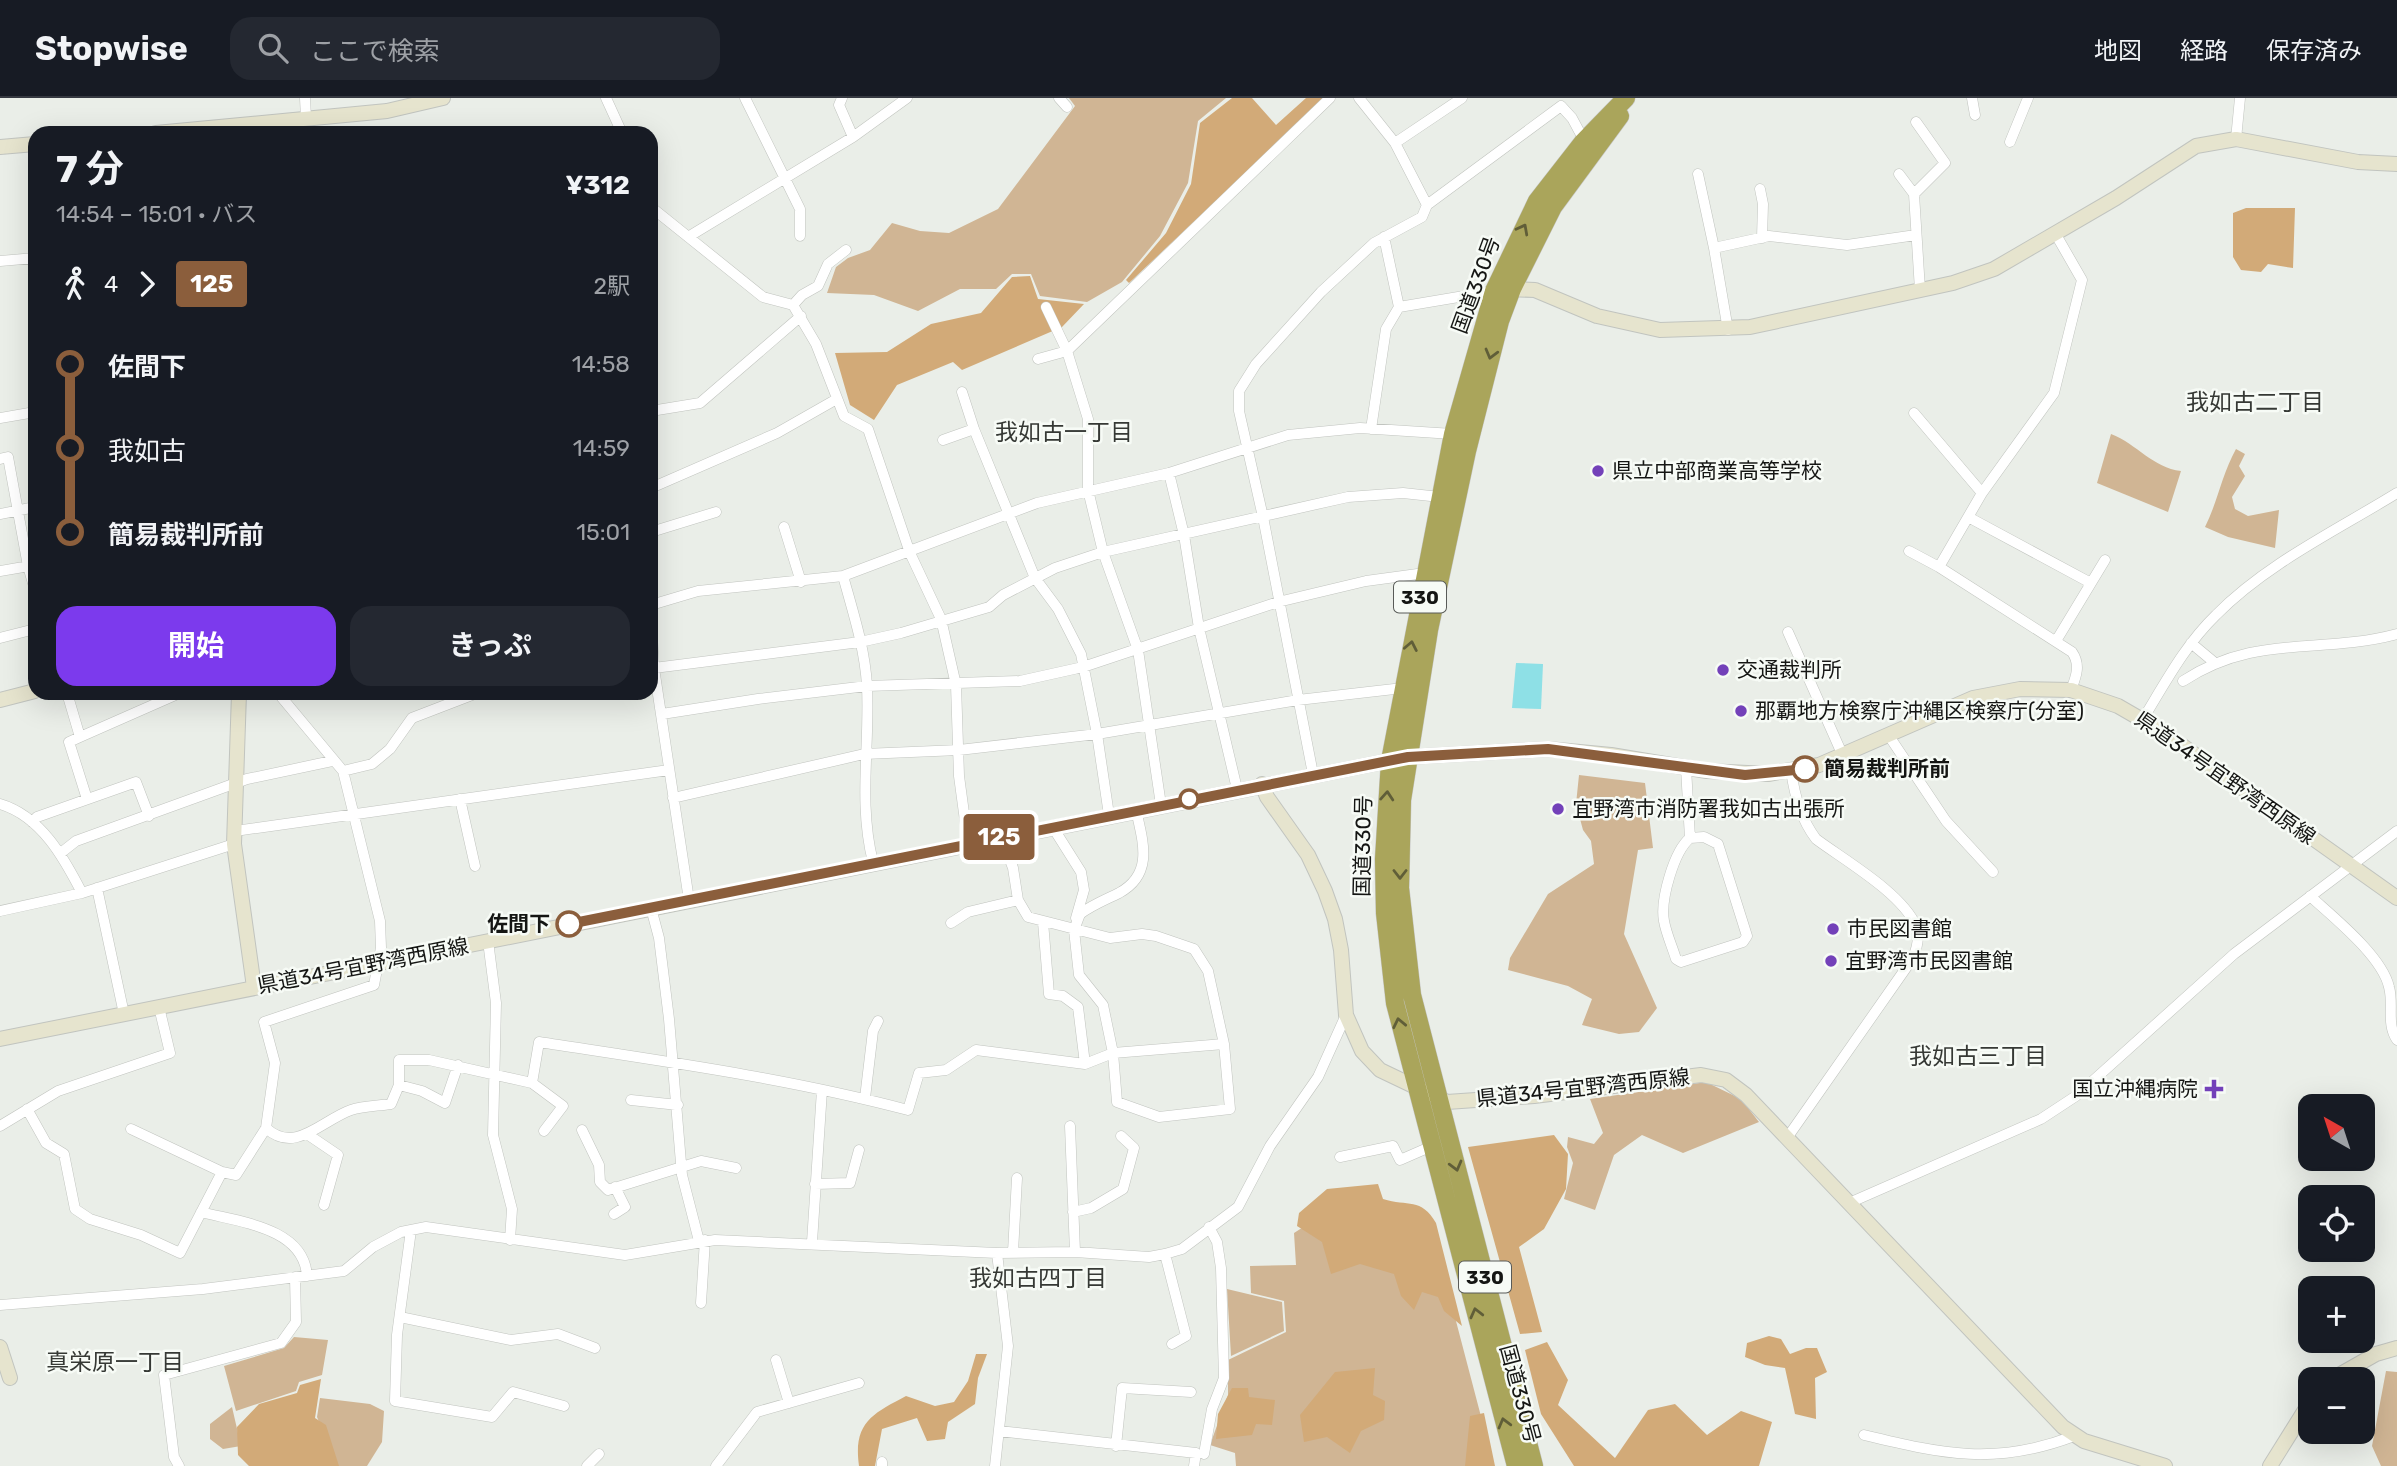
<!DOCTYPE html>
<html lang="ja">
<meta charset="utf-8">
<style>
body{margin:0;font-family:Rubik,"Noto Sans JP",sans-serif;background:#242831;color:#f1f3f6;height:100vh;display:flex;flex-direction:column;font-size:26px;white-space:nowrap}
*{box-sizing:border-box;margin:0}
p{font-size:23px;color:#9ea1a6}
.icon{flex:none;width:38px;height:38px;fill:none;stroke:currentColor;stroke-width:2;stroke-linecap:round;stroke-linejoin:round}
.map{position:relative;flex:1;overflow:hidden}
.sheet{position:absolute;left:28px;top:28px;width:630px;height:574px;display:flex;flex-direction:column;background:#171b24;border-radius:21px;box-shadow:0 7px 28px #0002}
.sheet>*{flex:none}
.badge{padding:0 14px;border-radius:5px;font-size:24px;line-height:46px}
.needle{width:46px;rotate:321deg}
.controls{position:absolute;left:2298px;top:996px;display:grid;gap:14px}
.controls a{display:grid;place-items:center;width:77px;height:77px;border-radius:14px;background:#171b24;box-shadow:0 7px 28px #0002;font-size:35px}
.map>.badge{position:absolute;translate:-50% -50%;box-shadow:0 0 0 4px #fff}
.legs{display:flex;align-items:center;gap:10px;height:77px;padding:0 28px;font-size:23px}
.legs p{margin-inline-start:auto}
.headline{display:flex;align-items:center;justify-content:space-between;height:119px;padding:0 28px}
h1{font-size:38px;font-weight:700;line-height:52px}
.primary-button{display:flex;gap:14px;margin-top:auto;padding:14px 28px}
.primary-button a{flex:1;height:80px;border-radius:21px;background:#7c3aed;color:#fff;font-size:28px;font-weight:700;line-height:80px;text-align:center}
.primary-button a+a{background:#242831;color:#f1f3f6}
ul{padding:0 28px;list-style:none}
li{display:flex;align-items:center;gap:24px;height:84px;font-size:26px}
li i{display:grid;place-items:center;width:10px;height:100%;margin:0 9px;background:currentColor}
li i::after{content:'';width:18px;height:18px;margin:-9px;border:5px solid;border-radius:50%;background:#171b24}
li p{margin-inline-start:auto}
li:first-child i{background:linear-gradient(#0000 50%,currentColor 0)}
li:last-child i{background:linear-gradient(currentColor 50%,#0000 0)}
header{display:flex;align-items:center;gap:42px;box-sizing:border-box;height:98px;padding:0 35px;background:#171b24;border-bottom:2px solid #363941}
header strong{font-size:33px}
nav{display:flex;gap:38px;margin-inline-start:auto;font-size:24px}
.search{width:490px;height:63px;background:#242831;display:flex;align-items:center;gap:18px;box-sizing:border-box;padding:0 24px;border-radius:21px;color:#9ea1a6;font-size:26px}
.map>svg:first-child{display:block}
.green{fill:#d0b594}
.forest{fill:#d2aa78}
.water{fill:#8ee0e6}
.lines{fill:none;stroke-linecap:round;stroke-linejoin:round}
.street-casing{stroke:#c1c4bf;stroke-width:11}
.secondary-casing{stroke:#c1c4bf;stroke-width:16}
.highway-casing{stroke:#c7c7c7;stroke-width:19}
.street{stroke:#fff;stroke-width:10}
.secondary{stroke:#e6e4ce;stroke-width:14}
.highway{stroke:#aaa55b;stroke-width:18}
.oneway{stroke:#605e38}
.line-1-casing{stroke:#fff;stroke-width:16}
.line-1{stroke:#8b5e3c;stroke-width:10}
.poi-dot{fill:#7341b9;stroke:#f7fbf6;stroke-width:2.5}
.stop-1-dot{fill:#fff;stroke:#8b5e3c;stroke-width:3.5}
.labels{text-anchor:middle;stroke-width:5;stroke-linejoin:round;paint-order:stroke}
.shield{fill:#f7fbf6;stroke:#595b58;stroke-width:2}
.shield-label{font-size:19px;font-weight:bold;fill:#151614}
.street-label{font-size:21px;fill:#151614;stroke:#f7fbf6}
.poi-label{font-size:21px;fill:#151614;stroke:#f7fbf6;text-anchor:start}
.stop-label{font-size:21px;font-weight:bold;fill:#151614;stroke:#f7fbf6;text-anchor:start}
.neighbourhood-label{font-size:23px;fill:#363935;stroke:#f7fbf6}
</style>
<header>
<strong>Stopwise</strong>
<div class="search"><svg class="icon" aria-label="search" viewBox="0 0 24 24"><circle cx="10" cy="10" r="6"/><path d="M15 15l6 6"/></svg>ここで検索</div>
<nav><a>地図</a><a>経路</a><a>保存済み</a></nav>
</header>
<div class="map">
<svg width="2397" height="1368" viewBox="0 0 2397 1368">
<rect width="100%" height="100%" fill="#eaeee8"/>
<!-- green -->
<path class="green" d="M 1069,0 L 1226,0 L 1198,23 L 1188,85 L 1160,138 L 1122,184 L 1087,204 L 1040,198 L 1031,176 L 1012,176 L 996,191 L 960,191 L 918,213 L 874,197 L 827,195 L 836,169 L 848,160 L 870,152 L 892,125 L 920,133 L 949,135 L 998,111 L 1075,8 Z
M 2111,336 C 2137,346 2153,370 2181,373 L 2168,414 L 2097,385 Z
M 2236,351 L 2245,356 L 2239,368 L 2245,378 L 2232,399 L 2235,411 L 2248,418 L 2279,412 L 2275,450 L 2228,439 L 2205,429 C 2218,403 2222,376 2236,351 Z
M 1579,677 L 1645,685 L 1653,750 L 1638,752 L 1624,836 L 1657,910 L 1639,934 L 1619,936 L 1582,927 L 1592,901 L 1568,888 L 1508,872 L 1510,860 L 1548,796 L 1594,766 L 1591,743 L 1583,732 L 1576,706 Z
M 1706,984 L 1741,1001 L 1759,1024 L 1683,1055 L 1642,1037 L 1614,1057 L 1595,1112 L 1564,1101 L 1573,1065 L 1567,1049 L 1568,1039 L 1594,1046 L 1603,1035 L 1590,1001 Z
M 1350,1099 L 1430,1124 L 1494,1368 L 1236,1368 L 1235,1355 L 1210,1347 L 1228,1297 L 1228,1262 L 1286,1234 L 1284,1203 L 1251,1195 L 1250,1168 L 1296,1167 L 1294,1135 Z
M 1227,1191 L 1282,1204 L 1284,1233 L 1231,1258 Z
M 294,1239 L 328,1242 L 322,1277 L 299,1284 L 296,1293 L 236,1313 L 224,1268 L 284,1250 Z
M 2386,1273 L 2397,1274 L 2397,1368 L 2381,1368 L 2372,1348 Z
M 320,1300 L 370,1306 L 384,1313 L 382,1344 L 367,1368 L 338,1368 L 317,1319 Z
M 232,1309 L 241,1348 L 223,1351 L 210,1341 L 210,1326 Z"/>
<!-- forest -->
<path class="forest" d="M 1232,0 L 1252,0 L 1276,27 L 1306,0 L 1325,0 L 1129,185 L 1126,182 L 1166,135 L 1191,86 L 1200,25 Z
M 2246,110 L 2295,110 L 2293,170 L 2268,166 L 2261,174 L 2241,172 L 2233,159 L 2233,115 Z
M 1030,178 L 1038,201 L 1084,206 L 1062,229 L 962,272 L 953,264 L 897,287 L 874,322 L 850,307 L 835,255 L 887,254 L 931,226 L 981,215 L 1012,179 Z
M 1554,1037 L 1568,1056 L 1566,1091 L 1544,1131 L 1519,1149 L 1542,1234 L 1520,1236 L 1468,1049 Z
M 1378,1086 L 1383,1101 C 1408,1109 1421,1099 1436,1125 L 1462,1228 L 1444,1213 L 1438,1199 L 1422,1194 L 1414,1212 L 1401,1198 L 1394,1176 L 1360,1166 L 1331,1176 L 1322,1144 L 1297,1128 L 1299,1115 L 1327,1091 Z
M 1769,1238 L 1781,1241 L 1790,1256 L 1806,1250 L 1817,1250 L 1827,1274 L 1815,1280 L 1816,1321 L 1795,1316 L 1785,1270 L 1765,1267 L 1745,1259 L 1747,1245 Z
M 1547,1244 L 1568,1282 L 1558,1307 L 1615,1360 L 1648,1312 L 1675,1306 L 1707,1337 L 1741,1313 L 1772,1324 L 1759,1368 L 1574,1368 L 1541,1316 L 1525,1252 Z
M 976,1256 L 987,1256 L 978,1280 L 975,1306 L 948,1324 L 945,1341 L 927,1343 L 917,1320 L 882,1331 L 875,1368 L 859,1368 C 853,1325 872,1316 906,1298 L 935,1308 L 954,1304 L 968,1283 Z
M 1375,1270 L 1373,1297 L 1385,1303 L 1384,1322 L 1361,1333 L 1350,1355 L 1327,1339 L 1304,1344 L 1300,1317 L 1335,1274 Z
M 321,1281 L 315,1320 L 326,1327 L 339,1368 L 249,1368 L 238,1357 L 237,1329 L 259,1306 L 297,1295 L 300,1287 Z
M 1232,1290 L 1248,1290 L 1249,1299 L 1275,1302 L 1272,1327 L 1256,1326 L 1252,1337 L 1216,1341 L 1218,1316 Z
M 1484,1315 L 1495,1368 L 1465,1368 L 1470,1318 Z"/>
<!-- water -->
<path class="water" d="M 1516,565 L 1543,566 L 1541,611 L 1512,610 Z"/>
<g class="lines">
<defs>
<path id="street" d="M 305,0 L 306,20
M 606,0 L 622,35
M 745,0 L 800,111 L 800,138
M 842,0 L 839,7 L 853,39
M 1059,0 L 1067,9
M 1359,0 L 1395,45
M 1972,0 L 1975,17
M 1916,24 L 1945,65 L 1914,96 L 1920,192
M 2236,41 L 2240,0
M 2010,44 L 2028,0
M 1698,76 L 1714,150
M 1899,76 L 1914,96
M 1760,91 L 1763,106 L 1762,140
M 1427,107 L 1395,45 L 1462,0
M 651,109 L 763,199 L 793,207 L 816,246 L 844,318 L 868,331 L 910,455 L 941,521 L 956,587 L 959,678 L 968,745
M 2055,135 L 2082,182 L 2054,295 L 1982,395 L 1939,469 L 2072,554 C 2081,567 2076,579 2071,592
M 688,139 L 853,39 L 907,0
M 33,160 L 35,186
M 0,163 L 35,160
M 793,207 L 802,197 L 818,188 L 828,166 L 846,152
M 1046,209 L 1067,253 L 1088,321 L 1088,392 L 1103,454 L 1138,552 L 1161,707
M 1399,209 L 1494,193
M 1728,232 L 1714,150 L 1769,138 L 1847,147 L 1916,137
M 1038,261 L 1067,253 L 1330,0
M 962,294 L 974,331
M 651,313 L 700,305 L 801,218
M 1914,315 L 1982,395
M 0,320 L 35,314
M 1371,331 L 1386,231 L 1399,209 L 1384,139
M 943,342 L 974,331 L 1035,480 L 1058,511 L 1081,556 L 1097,636 L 1109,717
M 0,361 L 8,359 L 28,468 L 35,492
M 1169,375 L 1184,437 L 1199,530 L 1237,691
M 651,390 L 777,335 L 835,302
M 0,416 L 35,409
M 1970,420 L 2089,484
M 784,429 L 801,484
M 651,434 L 716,414
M 1909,453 L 1939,469
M 0,473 L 35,467
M 843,478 C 853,514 865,551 867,588 C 870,648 858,705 873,764
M 651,507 L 698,493 L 843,478 L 1037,405 L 1169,375 L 1288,337 L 1360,330 L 1453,336
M 651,520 L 654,570 L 689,802
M 1788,534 L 1843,658
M 0,540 L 35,531
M 2056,543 L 2105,462
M 2191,545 L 2215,565
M 654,570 L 860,544 L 901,535 L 989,509 L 1003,497 L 1055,470 L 1103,454 L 1348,399 L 1403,395 L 1440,399
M 2183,583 C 2256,535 2318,557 2397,536
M 67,595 L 80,639 L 180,595
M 662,616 L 758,601 L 867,588 L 1020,583 L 1083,569 L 1278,504 L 1366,483 L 1425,475
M 2143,621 C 2165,585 2185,547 2216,517 C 2266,466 2337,432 2397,395
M 1889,638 L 1946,723 L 1993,774
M 80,639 L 69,644 L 87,701
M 1686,670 L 1690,740 L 1704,739 L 1718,746 L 1747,838 L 1743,844 L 1681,864 L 1676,861 C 1672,848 1666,835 1664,823 C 1660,802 1674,753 1690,740
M 343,673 L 372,666 L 390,651 L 412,620 L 477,595
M 1313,676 L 1263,419 L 1239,313 L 1239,293 L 1256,266 L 1321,194 L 1374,145 L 1422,119 L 1427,107 L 1561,8 L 1572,20 L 1586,46
M 673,700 L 864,656 L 959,652 L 1097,636 L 1298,602 L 1403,590
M 460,701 L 475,768
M 0,706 C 41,718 64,760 82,795 L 234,746
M 1136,712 C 1143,744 1154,776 1119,795 C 1105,802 1092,807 1080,816 L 1074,832 L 1079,877 L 1103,907 L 1113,955 L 1117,1004 L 1159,1019 L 1230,1011 L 1224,946
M 32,724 L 37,719 L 136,684 L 149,718
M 1052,728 L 1081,774 L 1084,792 L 1076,820
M 235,733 L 669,672
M 1001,738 L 1013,770 L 1018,802 L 1028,819 L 1110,840 L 1142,836 L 1156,838 L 1194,851 L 1208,873 L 1224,946 L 1113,955 L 1085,966 L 1078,909 L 1063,898 L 1049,896 L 1043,824
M 62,754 L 76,743 L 247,681 L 332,663
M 97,790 L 124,916
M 2310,798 C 2333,819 2382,858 2389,889 C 2394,907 2386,926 2397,942
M 651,810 L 659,840 L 669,921 L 682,1077 L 699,1143
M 0,813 L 82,795
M 951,825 L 968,814 L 1018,802
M 488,843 L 496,905 L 493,1037 L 512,1111 L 510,1142
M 532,985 L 563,1008 L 544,1033
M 399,987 L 422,993 L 445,1005 L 458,967
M 865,1000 L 873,933 L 878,923
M 631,1002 L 678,1007
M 27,1011 L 46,1045 L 64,1056 L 75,1111 L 90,1121 L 141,1137 L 180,1155 L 222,1074 L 236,1077 L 266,1030 L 275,965 L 264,924 L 374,887 L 381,850 L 380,823 L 343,673 L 278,595
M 0,1028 L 58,993 L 170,955 L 159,909
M 1070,1028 L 1075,1154
M 266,1030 C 295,1057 322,1022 351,1012 C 363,1008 378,1008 391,1006 L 399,987 L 399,962 L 429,962 L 532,985 L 539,944 C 662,963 787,980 908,1012 L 919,975 L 946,972 L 976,952 L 1085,966
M 131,1031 L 222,1074
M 582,1032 L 599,1067 L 600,1084 L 608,1092 L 701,1063 L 736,1070
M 307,1036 L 338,1057 L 324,1107
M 1787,1040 L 1913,860 C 1917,850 1920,838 1916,828 C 1902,795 1844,762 1816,741 C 1801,721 1795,699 1791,673
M 1340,1059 L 1393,1048 L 1400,1062 L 1432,1048
M 815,1086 L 850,1085 L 859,1052
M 1849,1105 L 2041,1021 L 2076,998 L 2234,856 L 2397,733
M 201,1114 C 238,1124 304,1129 307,1178
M 1073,1114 L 1091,1110 L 1123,1091 L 1134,1050 L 1121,1038
M 614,1116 L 625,1109 L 615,1089
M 411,1132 L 397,1237 L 395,1303 L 492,1319 L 513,1294 L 564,1308
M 812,1144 L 822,992
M 1013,1154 L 1017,1080
M 1165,1156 L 1186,1238 L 1172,1246
M 701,1205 L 705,1142
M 0,1207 L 203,1191 L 344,1173 L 373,1149 L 401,1134 L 426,1129 L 625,1157 L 715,1142 L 997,1155 L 1075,1154 L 1149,1159 L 1165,1156 L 1182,1151 L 1238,1109 L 1270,1048 L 1318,979 L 1346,917
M 400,1219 L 511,1242 L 558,1236 L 595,1250
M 776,1262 L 789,1305
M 999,1333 L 1196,1355 L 1194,1368
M 1864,1337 C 1943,1356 1995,1368 2074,1338
M 1116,1348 L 1122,1290 L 1191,1294
M 1204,1356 L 1212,1311 L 1224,1280 L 1221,1170 L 1217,1144 L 1209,1129
M 882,1364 L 882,1368
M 179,1368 L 174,1359 L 164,1277 L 281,1245 L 296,1224 L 295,1179
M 587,1368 L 599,1356
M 716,1368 L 757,1314 L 859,1285
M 995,1368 L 1008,1248 L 997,1155"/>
<path id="secondary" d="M 156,35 L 387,13 L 443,0
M 0,49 L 35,46
M 1506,191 L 1535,192 L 1597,218 L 1660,232 L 1750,229 L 1953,185 L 1994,171 L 2116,100 L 2196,48 L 2236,41 L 2358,64 L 2397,66
M 239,595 L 234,746 L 254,889
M 0,602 L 35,593
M 1262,686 L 1267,699 L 1308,757 L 1325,793 L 1335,821 L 1341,852 L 1346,917 L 1362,953 L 1380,972 L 1447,1004 L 1534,998 L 1701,977 L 1726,982 L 1746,997 L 2063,1329 L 2084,1343 L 2165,1368
M 0,941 L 1408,659 L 1548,651 L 1611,657 L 1707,673 L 1768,676 L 1819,667 L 1973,600 L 2020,591 L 2071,592 L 2118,608 L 2163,634 L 2397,800
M 0,1249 L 10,1280
M 2332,1281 L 2376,1256 L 2397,1250
M 2270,1368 L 2310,1304"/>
<path id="highway" d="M 1516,1368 L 1395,905 L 1385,815 L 1384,761 L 1390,663 L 1453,336 L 1494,193 L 1537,103 L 1583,44 L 1626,0
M 1534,1368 L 1412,897 L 1400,790 L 1402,702 L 1429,532 L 1467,353 L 1500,223 L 1512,191 L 1553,109 L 1620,18"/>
</defs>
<!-- street casing -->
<use href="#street" class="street-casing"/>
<!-- secondary casing -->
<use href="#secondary" class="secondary-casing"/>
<!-- highway casing -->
<use href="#highway" class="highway-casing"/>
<!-- street -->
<use href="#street" class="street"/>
<!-- secondary -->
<use href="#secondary" class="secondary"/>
<!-- highway -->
<use href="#highway" class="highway"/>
</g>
<!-- one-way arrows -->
<defs><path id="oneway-chevron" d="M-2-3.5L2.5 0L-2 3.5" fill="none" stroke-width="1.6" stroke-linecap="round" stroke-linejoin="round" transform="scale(1.75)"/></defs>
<g class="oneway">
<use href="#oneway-chevron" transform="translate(1523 131) rotate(-62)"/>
<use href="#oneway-chevron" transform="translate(1491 256) rotate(105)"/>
<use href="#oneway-chevron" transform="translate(1411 548) rotate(-79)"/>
<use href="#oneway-chevron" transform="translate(1387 698) rotate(-86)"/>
<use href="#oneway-chevron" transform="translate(1400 776) rotate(90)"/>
<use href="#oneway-chevron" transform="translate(1399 925) rotate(-102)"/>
<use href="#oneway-chevron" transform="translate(1456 1068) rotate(75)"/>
<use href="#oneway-chevron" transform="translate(1476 1215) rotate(-104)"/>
<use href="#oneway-chevron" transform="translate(1504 1325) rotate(-105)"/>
</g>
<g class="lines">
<defs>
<path id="line-1" d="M 569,826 L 1408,659 L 1548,651 L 1745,677 L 1805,671"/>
</defs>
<!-- line-1 casing -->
<use href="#line-1" class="line-1-casing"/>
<!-- line-1 -->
<use href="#line-1" class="line-1"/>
</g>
<!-- markers -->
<g class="poi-dot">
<circle cx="1598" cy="373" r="7"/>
<circle cx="1723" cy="572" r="7"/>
<circle cx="1741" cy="613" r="7"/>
<circle cx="1558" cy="711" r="7"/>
<circle cx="1833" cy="831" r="7"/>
<circle cx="1831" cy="863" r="7"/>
<path d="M2210.5 980.5h7v7h7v7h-7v7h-7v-7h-7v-7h7z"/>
</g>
<g class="stop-1-dot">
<circle cx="1805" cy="671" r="12"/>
<circle cx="1189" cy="701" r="9"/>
<circle cx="569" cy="826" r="12"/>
</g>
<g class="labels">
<!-- shield labels -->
<g class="shield">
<rect x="1394" y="483.5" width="52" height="31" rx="5"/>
<rect x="1459" y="1163.5" width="52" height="31" rx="5"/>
</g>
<g class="shield-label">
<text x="1420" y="506">330</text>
<text x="1485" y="1186">330</text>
</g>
<!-- street labels -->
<g class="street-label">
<text transform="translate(1476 187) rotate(-70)" y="7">国道330号</text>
<text transform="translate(2225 680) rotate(35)" y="7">県道34号宜野湾西原線</text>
<text transform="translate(1363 748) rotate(-89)" y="7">国道330号</text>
<text transform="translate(363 868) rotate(-11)" y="7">県道34号宜野湾西原線</text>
<text transform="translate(1583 990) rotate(-6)" y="7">県道34号宜野湾西原線</text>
<text transform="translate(1520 1296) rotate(75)" y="7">国道330号</text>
</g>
<!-- poi labels -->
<g class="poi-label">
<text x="1612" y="380">県立中部商業高等学校</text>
<text x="1737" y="579">交通裁判所</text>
<text x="1755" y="620">那覇地方検察庁沖縄区検察庁(分室)</text>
<text x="1572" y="718">宜野湾市消防署我如古出張所</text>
<text x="1847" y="838">市民図書館</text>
<text x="1845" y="870">宜野湾市民図書館</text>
<text x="2198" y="998" text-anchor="end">国立沖縄病院</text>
</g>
<!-- stop labels -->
<g class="stop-label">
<text x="1824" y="678">簡易裁判所前</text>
<text x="550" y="833" text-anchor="end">佐間下</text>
</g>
<!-- neighbourhood labels -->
<g class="neighbourhood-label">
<text x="2255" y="312">我如古二丁目</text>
<text x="1064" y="342">我如古一丁目</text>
<text x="1978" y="966">我如古三丁目</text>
<text x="1038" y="1188">我如古四丁目</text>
<text x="115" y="1272">真栄原一丁目</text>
</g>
</g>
</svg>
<div class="controls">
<a><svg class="needle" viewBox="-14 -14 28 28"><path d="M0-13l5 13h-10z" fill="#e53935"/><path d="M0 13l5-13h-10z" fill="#9ea1a6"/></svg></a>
<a><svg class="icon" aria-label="locate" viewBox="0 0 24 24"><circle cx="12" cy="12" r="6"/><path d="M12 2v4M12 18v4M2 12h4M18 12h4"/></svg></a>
<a>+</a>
<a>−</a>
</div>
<b class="badge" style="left:999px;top:739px;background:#8b5e3c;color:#fff">125</b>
<section class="sheet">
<div class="headline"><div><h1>7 分</h1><p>14:54 – 15:01 · バス</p></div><b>¥312</b></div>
<div class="legs"><svg class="icon" aria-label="walk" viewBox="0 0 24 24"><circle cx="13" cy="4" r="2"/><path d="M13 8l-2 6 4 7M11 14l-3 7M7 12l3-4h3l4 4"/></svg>4<svg class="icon" aria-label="forward" viewBox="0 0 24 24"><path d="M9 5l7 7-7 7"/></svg><b class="badge" style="background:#8b5e3c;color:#fff">125</b><p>2駅</p></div>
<ul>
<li><i style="color:#8b5e3c"></i><b>佐間下</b><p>14:58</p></li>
<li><i style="color:#8b5e3c"></i><span>我如古</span><p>14:59</p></li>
<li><i style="color:#8b5e3c"></i><b>簡易裁判所前</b><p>15:01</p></li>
</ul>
<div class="primary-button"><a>開始</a><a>きっぷ</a></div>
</section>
</div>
